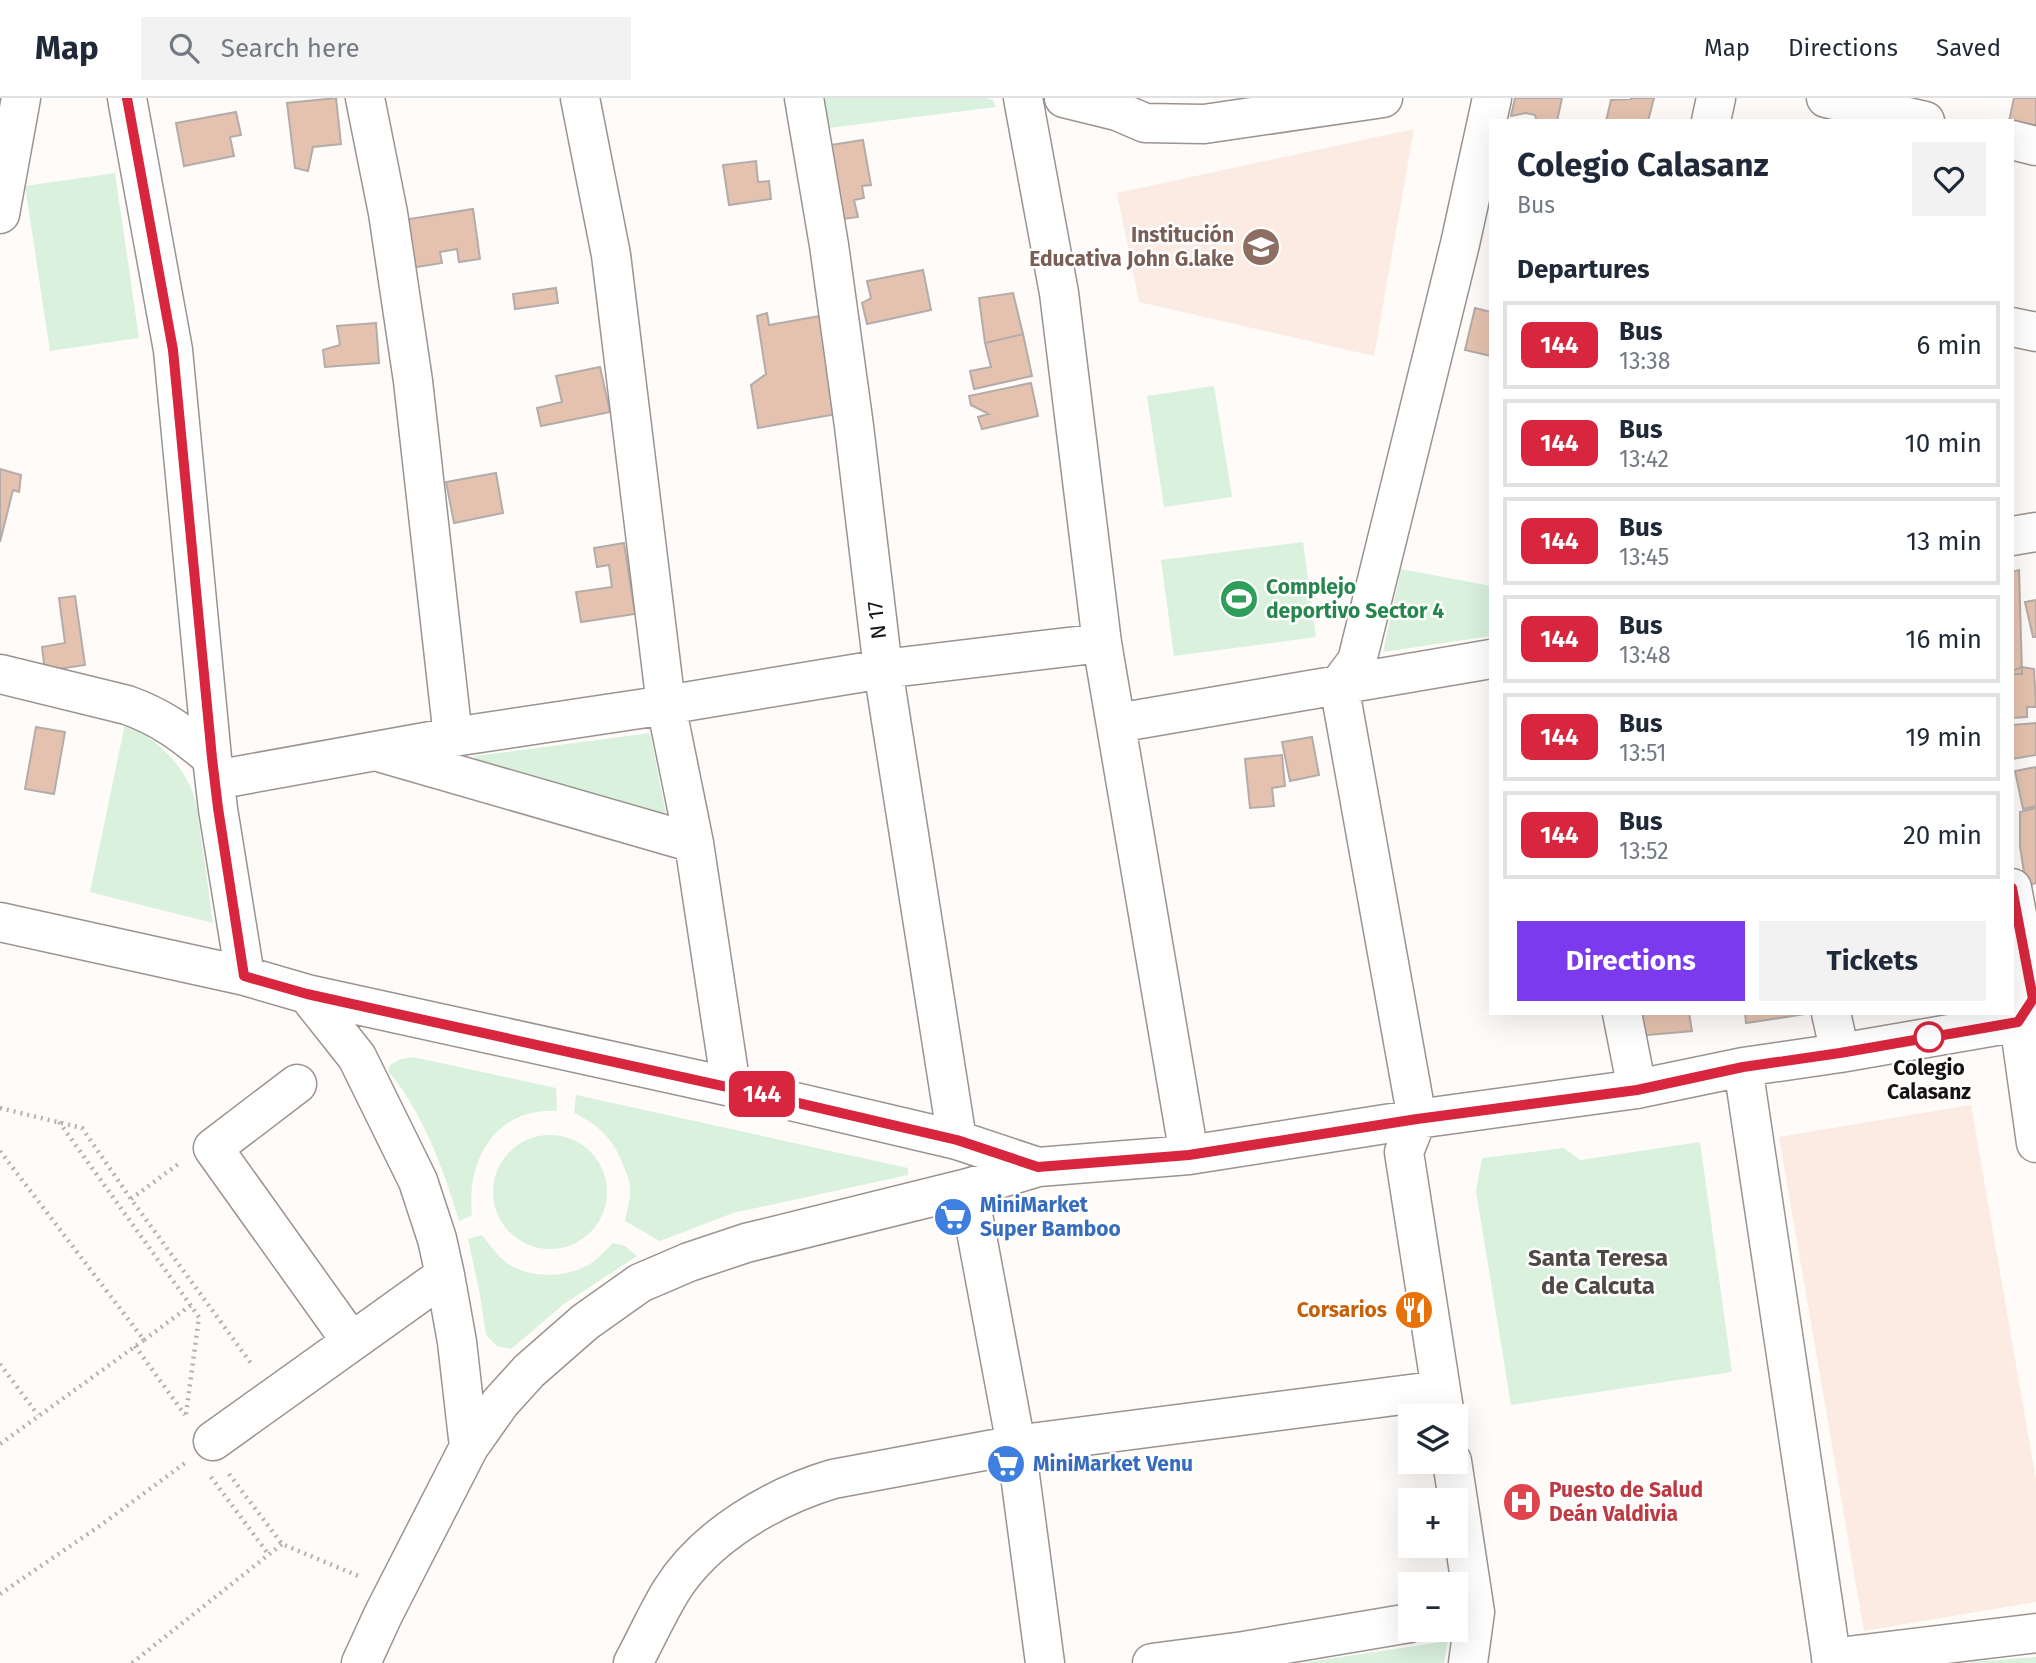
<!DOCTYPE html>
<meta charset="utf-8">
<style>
body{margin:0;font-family:"Fira Sans",sans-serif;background:#f2f2f3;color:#1f2937;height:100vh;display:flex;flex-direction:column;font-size:26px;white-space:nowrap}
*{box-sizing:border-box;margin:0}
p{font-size:23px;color:#747a83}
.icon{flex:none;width:38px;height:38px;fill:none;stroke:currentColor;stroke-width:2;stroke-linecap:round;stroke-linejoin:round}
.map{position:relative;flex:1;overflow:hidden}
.panel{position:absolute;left:1489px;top:21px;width:525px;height:896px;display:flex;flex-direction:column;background:#fff;border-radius:0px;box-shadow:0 7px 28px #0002}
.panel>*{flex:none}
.badge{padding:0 14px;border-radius:10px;font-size:24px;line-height:46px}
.buttons{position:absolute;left:1398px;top:1306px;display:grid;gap:14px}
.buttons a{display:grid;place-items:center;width:70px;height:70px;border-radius:0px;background:#fff;box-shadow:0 7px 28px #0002;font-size:35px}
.map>.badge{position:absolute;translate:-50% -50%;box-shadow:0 0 0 4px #fff}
h2{padding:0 28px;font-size:26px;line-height:63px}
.round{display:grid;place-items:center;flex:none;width:74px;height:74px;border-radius:0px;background:#f2f2f3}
.overview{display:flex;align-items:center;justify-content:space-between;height:119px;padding:0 28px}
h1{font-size:33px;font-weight:700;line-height:52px}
.cta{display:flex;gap:14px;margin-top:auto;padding:14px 28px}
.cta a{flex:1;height:80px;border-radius:0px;background:#7c3aed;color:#fff;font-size:28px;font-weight:700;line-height:80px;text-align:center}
.cta a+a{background:#f2f2f3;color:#1f2937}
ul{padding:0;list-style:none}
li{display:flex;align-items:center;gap:21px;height:88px;margin:0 14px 10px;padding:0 14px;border:4px solid #e0e1e3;border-radius:0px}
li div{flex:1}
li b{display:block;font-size:26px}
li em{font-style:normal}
li .badge{min-width:77px;font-weight:700;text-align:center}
header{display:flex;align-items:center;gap:42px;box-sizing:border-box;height:98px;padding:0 35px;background:#fff;border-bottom:2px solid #e0e1e3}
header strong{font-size:33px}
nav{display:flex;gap:38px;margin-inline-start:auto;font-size:24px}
.search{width:490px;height:63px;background:#f2f2f3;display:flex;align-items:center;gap:18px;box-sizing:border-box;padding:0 24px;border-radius:0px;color:#747a83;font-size:26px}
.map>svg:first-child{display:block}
.built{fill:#fbebe3}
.green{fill:#daf1de}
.building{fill:#e5c2af;stroke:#b4aca8;stroke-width:2}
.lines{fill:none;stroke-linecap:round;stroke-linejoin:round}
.minor-casing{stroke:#9b938f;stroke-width:41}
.path{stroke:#b4b1af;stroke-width:4.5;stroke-dasharray:2 5;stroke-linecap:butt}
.minor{stroke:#fff;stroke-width:38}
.line-casing{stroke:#fff;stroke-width:16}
.line{stroke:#d7263d;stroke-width:10}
.stop-dot{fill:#fff;stroke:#d7263d;stroke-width:3.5}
.labels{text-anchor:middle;stroke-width:5;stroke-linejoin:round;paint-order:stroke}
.education-label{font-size:21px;font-weight:bold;fill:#785e54;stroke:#fff;text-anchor:end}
.leisure-label{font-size:21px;font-weight:bold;fill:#27864d;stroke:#fff;text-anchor:start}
.street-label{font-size:21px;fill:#161312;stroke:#fff}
.stop-label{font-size:21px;font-weight:bold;fill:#161312;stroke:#fff}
.shop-label{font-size:21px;font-weight:bold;fill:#366cbe;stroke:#fff;text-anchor:start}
.food-label{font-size:21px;font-weight:bold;fill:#c56008;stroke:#fff;text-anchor:end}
.health-label{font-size:21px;font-weight:bold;fill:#be3a42;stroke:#fff;text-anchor:start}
.quarter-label{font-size:24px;font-weight:bold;fill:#504a46;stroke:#fff}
</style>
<header>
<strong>Map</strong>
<div class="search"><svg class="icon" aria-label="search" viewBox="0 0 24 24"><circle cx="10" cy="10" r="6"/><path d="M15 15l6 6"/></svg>Search here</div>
<nav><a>Map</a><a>Directions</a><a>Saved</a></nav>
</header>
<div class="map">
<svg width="2036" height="1565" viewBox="0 0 2036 1565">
<rect width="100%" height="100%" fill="#fefbf9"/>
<!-- built -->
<path class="built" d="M 1414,31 L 1374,258 L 1139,204 L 1117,95 Z
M 1971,1007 L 2036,1382 L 2036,1504 L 1864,1533 L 1779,1039 Z"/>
<!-- green -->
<path class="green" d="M 823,0 L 985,0 L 993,2 L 996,9 L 829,30 Z
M 115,75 L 139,240 L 50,253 L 25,88 Z
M 1214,288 L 1232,399 L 1164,409 L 1147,298 Z
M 1303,444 L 1316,539 L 1174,558 L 1161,462 Z
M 1401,471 L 1491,488 L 1491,538 L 1383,554 Z
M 125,626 C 152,638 177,660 190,688 C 198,705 199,726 202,745 C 206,772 209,799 213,825 L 90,794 Z
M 650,635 L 666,716 L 475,669 L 475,658 Z
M 413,959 L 556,990 L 557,1013 C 495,1010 466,1061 472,1117 L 459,1123 C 443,1070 424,1016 388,973 L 390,967 L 401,961 Z
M 576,997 L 908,1070 L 908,1077 L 733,1115 L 660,1143 L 625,1123 C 627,1112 631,1101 630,1090 C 630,1083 627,1076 624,1069 C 615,1043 599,1027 574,1015 Z
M493 1094a57 57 0 1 1 114 0a57 57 0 1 1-114 0Z
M 1700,1044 L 1732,1274 L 1511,1307 L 1476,1093 L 1482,1060 L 1564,1050 L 1580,1062 Z
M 482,1137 C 492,1150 502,1165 518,1171 C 541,1181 573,1178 593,1164 C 600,1159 607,1151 613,1145 L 625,1148 L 637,1158 L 564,1206 L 511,1251 L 497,1248 L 486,1237 L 480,1197 L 468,1141 Z
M 1448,1543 L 1444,1565 L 1301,1565 Z
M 2036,1559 L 2036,1565 L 1970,1565 L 1971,1564 Z"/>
<!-- building -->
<path class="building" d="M 336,0 L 341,46 L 313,49 L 308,73 L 295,70 L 287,5 Z
M 1515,0 L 1562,0 L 1557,23 L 1537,23 L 1535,17 L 1526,15 L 1511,18 Z
M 1631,0 L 1654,0 L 1648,23 L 1606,23 L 1611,2 L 1631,1 Z
M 2014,0 L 2036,0 L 2036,31 L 2009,23 Z
M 236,14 L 241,37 L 230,39 L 234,58 L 184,68 L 176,25 Z
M 863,42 L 871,87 L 862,88 L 864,100 L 854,102 L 858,119 L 836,122 L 824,48 Z
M 756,63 L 758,84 L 769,83 L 771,101 L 729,107 L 723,67 Z
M 473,111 L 480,161 L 459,164 L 457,151 L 440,154 L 442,165 L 410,170 L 403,122 Z
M 923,172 L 931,212 L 867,226 L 862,205 L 871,200 L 867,183 Z
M 556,190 L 558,205 L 515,211 L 513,196 Z
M 1013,195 L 1023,236 L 985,245 L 979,200 Z
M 1475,210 L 1491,214 L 1491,258 L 1465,252 Z
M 767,215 L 769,227 L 820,218 L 837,316 L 758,330 L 751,287 L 766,276 L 757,218 Z
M 376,225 L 379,265 L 325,269 L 323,252 L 340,247 L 337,228 Z
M 1023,236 L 1032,278 L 974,291 L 970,273 L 991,269 L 985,245 Z
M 600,269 L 610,314 L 541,328 L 537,310 L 562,304 L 556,278 Z
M 1031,285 L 1038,318 L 982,331 L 978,319 L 989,316 L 971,307 L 969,298 Z
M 0,371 L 21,377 L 19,394 L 13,392 L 0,444 Z
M 496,375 L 503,415 L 454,425 L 446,384 Z
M 624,445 L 635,516 L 581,524 L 576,494 L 612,489 L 609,467 L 597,469 L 594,450 Z
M 2019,472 L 2022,576 L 2012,576 L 2012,474 Z
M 75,498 L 85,567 L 45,573 L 42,549 L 65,545 L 59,500 Z
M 2036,502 L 2036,539 L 2033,539 L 2025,504 Z
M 2022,569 L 2034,571 L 2036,609 L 2027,609 L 2027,619 L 2012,620 L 2012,573 Z
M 2036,625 L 2036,657 L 2012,661 L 2012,627 Z
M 36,629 L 65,634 L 54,696 L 25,691 Z
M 1312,639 L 1319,677 L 1290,683 L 1282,644 Z
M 1282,657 L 1285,688 L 1272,690 L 1274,708 L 1250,710 L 1245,661 Z
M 2036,669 L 2036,708 L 2023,711 L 2015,673 Z
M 2036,710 L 2036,785 L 2026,788 L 2020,748 L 2020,714 Z
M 1634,915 L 1689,915 L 1692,933 L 1637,938 Z
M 1745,915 L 1806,915 L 1806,916 L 1746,925 Z"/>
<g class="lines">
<defs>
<path id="minor" d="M 127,0 L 173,252 L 212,660 L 218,711 L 245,878
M 365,0 L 388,115 L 413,283 L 453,639
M 580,0 L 611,157 L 666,607 L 694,745 L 731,989
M 804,0 L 829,147 L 854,328 L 883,571 L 957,1042
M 1023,0 L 1059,195 L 1102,545 L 1189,1057
M 1064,0 L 1117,13 L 1145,25 L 1204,26 L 1383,0
M 1826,0 L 1925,23
M 1711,23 L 1716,0
M 2012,42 L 2036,48
M 0,116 L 21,0
M 2012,229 L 2036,234
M 2012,438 L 2036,434
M 0,576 L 127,607 C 161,619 184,636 212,660
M 1117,625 L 1491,561
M 382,655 L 694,745
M 215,682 L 453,639 L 666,607 L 883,571 L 1102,545
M 2012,790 L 2033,901 L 2019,924 L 2036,1045
M 0,824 L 245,878 L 307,896 L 731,989 L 957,1042 L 1038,1069 L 1189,1057 L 1417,1021 L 1637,991 L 1743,969 L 1840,955 L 2036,921
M 307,896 L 357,959 L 418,1083 L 437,1141 L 445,1177 L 457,1244 L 469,1349
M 1622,915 L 1637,991
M 1831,915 L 1840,955
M 1743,969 L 1832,1565
M 297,986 L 213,1050 L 351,1243
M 968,1090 L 1016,1347 L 1045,1565
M 1445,1318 L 1404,1054 L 1417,1021 L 1339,587 L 1357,563 L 1460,146 L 1492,0
M 213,1343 L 445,1177
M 1452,1363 L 1475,1514 L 1468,1565
M 1831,1560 L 2036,1535
M 361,1565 L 383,1517 L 469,1349 L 500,1305 L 529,1273 L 585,1224 L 640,1185 L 689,1164 L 746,1145 L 968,1090 L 1038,1069
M 633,1565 C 646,1541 657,1516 671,1493 C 705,1438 773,1399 833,1381 L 1016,1347 L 1441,1292
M 1152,1565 L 1244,1553 L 1410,1525"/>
</defs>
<!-- minor casing -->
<use href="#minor" class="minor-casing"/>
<!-- path -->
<path class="path" d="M 0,1010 L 82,1030 L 131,1101 L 253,1268
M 59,1024 L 199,1219 L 186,1316
M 0,1053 L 144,1242 L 0,1346
M 131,1101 L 181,1064
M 144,1242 L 191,1207
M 135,1248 L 185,1317
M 0,1266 L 38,1317
M 229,1376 L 282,1446 L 361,1479
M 211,1379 L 269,1457
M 0,1496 L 101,1427 L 185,1365
M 132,1565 L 282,1446"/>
<!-- minor -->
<use href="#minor" class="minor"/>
</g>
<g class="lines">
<defs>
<path id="line" d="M 127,0 L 173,252 L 212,660 L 218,710 L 244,878 L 307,896 L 781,1001 L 957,1042 L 1038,1069 L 1189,1057 L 1417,1021 L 1637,992 L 1743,969 L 1840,955 L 2018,924 L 2033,901 L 2012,790"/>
</defs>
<!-- line casing -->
<use href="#line" class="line-casing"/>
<!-- line -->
<use href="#line" class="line"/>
</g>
<!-- icons -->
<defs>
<symbol id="school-disc" viewBox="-11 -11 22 22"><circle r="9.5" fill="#8d6e63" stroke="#fff"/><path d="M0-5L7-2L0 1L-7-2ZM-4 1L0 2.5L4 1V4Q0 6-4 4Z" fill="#fff"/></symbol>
<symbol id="stadium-disc" viewBox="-11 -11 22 22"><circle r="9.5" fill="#2e9e5b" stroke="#fff"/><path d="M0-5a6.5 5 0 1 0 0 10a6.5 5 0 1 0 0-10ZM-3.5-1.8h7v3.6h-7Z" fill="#fff"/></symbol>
<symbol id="supermarket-disc" viewBox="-11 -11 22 22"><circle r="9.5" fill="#3f7fe0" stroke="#fff"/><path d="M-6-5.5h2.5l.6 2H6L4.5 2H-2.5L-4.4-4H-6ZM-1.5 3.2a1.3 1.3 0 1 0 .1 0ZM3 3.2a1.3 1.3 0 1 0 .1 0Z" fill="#fff"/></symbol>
<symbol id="restaurant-disc" viewBox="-11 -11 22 22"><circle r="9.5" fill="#e8710a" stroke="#fff"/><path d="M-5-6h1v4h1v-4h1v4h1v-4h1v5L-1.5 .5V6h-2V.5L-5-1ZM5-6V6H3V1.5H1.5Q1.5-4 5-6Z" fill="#fff"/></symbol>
<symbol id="hospital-disc" viewBox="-11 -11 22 22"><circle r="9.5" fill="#e0444e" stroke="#fff"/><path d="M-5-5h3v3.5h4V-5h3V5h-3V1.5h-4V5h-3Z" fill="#fff"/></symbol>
</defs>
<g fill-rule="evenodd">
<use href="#school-disc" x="1239" y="127" width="44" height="44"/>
<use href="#stadium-disc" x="1217" y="479" width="44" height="44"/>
<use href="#supermarket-disc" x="931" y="1097" width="44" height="44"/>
<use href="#restaurant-disc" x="1392" y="1190" width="44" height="44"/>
<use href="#supermarket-disc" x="984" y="1344" width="44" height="44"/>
<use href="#hospital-disc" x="1500" y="1382" width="44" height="44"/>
</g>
<!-- markers -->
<circle class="stop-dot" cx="1929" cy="939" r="14"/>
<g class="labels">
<!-- education labels -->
<g class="education-label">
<text x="1234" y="144">Institución<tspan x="1234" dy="24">Educativa John G.lake</tspan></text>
</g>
<!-- leisure labels -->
<g class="leisure-label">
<text x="1266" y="496">Complejo<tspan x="1266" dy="24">deportivo Sector 4</tspan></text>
</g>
<!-- street labels -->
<g class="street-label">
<text transform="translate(877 522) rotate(-97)" y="7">N 17</text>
</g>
<!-- stop labels -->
<g class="stop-label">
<text x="1929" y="977">Colegio<tspan x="1929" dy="24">Calasanz</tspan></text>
</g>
<!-- shop labels -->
<g class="shop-label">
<text x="980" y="1114">MiniMarket<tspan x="980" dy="24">Super Bamboo</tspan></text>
<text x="1033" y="1373">MiniMarket Venu</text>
</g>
<!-- food labels -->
<g class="food-label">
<text x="1387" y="1219">Corsarios</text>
</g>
<!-- health labels -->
<g class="health-label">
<text x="1549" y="1399">Puesto de Salud<tspan x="1549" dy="24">Deán Valdivia</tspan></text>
</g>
<!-- quarter labels -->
<g class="quarter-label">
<text x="1598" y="1168">Santa Teresa<tspan x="1598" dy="28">de Calcuta</tspan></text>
</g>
</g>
</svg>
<div class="buttons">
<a><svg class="icon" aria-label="layers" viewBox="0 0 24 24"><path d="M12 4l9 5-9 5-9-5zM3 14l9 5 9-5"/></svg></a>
<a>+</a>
<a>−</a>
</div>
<b class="badge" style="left:762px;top:996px;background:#d7263d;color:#fff">144</b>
<section class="panel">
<div class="overview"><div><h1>Colegio Calasanz</h1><p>Bus</p></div><a class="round"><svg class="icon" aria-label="heart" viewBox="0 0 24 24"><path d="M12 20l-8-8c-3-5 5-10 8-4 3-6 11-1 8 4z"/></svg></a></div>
<h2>Departures</h2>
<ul>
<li><span class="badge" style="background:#d7263d;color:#fff">144</span><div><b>Bus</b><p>13:38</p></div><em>6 min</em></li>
<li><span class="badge" style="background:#d7263d;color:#fff">144</span><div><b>Bus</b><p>13:42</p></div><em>10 min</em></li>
<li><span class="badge" style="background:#d7263d;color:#fff">144</span><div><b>Bus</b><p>13:45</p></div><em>13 min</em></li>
<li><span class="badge" style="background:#d7263d;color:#fff">144</span><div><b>Bus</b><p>13:48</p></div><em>16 min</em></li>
<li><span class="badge" style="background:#d7263d;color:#fff">144</span><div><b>Bus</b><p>13:51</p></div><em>19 min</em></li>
<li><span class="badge" style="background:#d7263d;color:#fff">144</span><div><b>Bus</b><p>13:52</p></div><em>20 min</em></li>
</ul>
<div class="cta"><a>Directions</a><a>Tickets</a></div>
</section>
</div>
